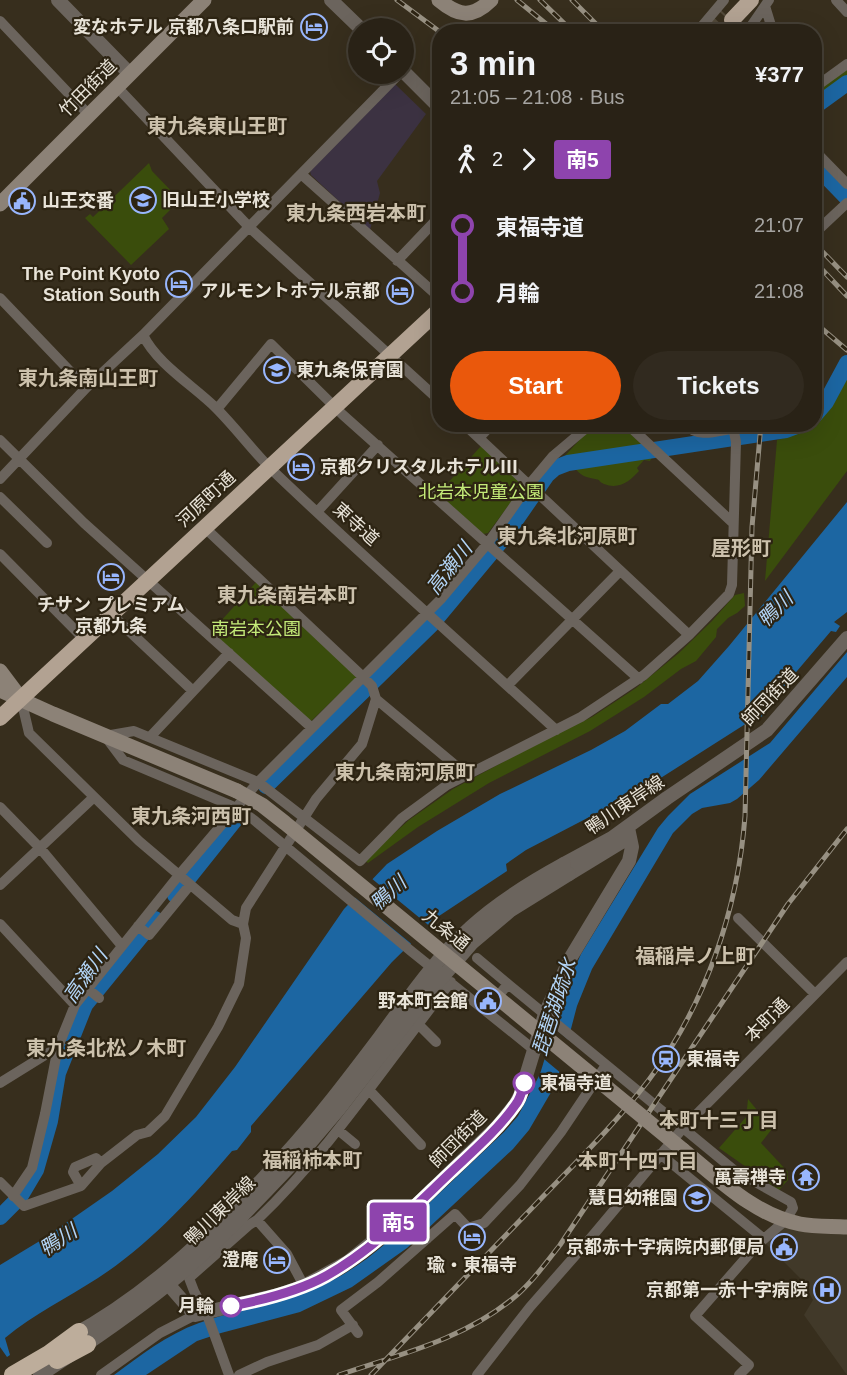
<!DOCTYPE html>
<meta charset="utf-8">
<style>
body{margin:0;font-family:Arial,"Noto Sans JP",sans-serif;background:#312a1f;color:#f1f3f6;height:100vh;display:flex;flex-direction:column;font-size:22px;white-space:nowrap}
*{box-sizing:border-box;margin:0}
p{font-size:20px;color:#a5a4a1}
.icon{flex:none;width:33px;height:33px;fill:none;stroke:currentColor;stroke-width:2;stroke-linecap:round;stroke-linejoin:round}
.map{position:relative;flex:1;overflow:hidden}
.side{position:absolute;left:432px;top:24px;width:390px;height:408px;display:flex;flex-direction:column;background:#292216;border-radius:24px;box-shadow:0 6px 24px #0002,0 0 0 2px #453f35}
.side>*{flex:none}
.badge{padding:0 12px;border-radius:4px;font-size:21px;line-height:39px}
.tools{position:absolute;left:348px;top:18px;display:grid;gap:12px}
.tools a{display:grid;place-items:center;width:66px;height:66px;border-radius:50%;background:#292216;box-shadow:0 6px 24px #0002,0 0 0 2px #453f35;font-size:30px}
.map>.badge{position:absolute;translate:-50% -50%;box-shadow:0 0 0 3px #fff}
.legs{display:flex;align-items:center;gap:9px;height:66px;padding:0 18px;font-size:20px}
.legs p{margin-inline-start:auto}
.headline{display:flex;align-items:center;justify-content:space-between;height:102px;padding:0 18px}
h1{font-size:33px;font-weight:700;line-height:45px}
.action{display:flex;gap:12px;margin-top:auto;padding:12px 18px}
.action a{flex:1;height:69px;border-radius:36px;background:#ea580c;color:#fff;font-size:24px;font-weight:700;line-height:69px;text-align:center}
.action a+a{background:#312a1f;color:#f1f3f6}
ul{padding:0 18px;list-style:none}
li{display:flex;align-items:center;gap:21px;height:66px;font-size:22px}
li i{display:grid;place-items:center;width:9px;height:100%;margin:0 8px;background:currentColor}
li i::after{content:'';width:15px;height:15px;margin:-8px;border:4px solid;border-radius:50%;background:#292216}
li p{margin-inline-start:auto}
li:first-child i{background:linear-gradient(#0000 50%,currentColor 0)}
li:last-child i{background:linear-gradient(currentColor 50%,#0000 0)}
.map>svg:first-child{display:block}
.commercial{fill:#3c3242}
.medical{fill:#413929}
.green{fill:#3a4d0c}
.water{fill:#1c66a2}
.pier{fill:#372e1d}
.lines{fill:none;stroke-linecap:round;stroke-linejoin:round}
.stream{stroke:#1c66a2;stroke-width:3}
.river{stroke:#1c66a2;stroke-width:16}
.trunk-tunnel{stroke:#524939;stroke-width:16;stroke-dasharray:16 8;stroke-linecap:butt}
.minor{stroke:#6b645d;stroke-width:10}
.tertiary{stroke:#6b645d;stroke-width:14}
.secondary{stroke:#8c8277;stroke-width:15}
.trunk{stroke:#b2a292;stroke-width:16}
.motorway{stroke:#bdad9b;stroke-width:18}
.rail-casing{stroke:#979082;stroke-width:5}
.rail{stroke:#2d2413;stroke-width:3;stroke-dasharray:9;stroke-linecap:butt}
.tertiary-bridge{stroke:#6b645d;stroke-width:14}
.secondary-bridge{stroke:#8c8277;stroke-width:15}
.line-1-casing{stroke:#fff;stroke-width:14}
.line-1{stroke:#8e44ad;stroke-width:9}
.stop-1-dot{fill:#fff;stroke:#8e44ad;stroke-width:3}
.labels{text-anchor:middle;stroke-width:4.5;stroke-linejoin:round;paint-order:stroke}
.poi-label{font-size:18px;font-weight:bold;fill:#e8e3d8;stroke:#2d2413;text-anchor:end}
.street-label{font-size:18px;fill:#e8e3d8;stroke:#2d2413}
.park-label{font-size:18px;fill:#c3ea78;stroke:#2d2413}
.stop-label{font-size:18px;font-weight:bold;fill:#e8e3d8;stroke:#2d2413;text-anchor:start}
.neighbourhood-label{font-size:20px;font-weight:bold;fill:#ccc1ac;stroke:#2d2413}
.water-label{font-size:20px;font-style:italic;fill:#b2d4f6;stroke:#2d2413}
</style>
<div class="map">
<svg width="847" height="1375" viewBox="0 0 847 1375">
<rect width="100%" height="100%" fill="#372e1d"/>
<!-- commercial -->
<path class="commercial" d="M 395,84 L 426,114 L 377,181 L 380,193 L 370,230 L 311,175 L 310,171 Z"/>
<!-- medical -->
<path class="medical" d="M 787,1225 L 847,1231 L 847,1375 L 804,1315 L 813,1300 L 801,1279 L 764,1242 Z"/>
<!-- green -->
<path class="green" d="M 847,68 L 847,90 L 815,114 L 814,92 Z
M 149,163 L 152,171 L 180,200 L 162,218 L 169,229 L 131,265 L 85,218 L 90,214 L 93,217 Z
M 847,373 L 847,471 L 765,581 L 777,440 C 786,437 797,435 804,430 C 824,418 836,395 847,373 Z
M 597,425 L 621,425 L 646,448 L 561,460 L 586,433 Z
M 481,446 L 518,480 L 520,490 L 488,533 L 483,534 L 438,494 Z
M 654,454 L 650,461 L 644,460 L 637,468 L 639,471 C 630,481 619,490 604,484 C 596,480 603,481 595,479 C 585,477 581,476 574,467 Z
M 258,580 L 357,677 L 310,722 L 210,633 Z
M 744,593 L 745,606 L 737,613 L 728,618 L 717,629 L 716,637 L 696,661 L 681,669 L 644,697 L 590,731 L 489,783 L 418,827 L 368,863 L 364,860 L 409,820 L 453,789 L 542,741 L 592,717 L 636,688 L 679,653 L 712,621 L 735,595 Z
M 748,1099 L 761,1115 L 775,1125 L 761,1143 L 788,1172 L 788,1180 L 779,1190 L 719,1148 L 747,1116 L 743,1114 L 747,1109 Z"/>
<!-- water -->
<path class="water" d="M 847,502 L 847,612 L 834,622 L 840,626 L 836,632 L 831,631 L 769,704 L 766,712 L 761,717 L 758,716 L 645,788 L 526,850 L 506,864 L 507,871 L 439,916 L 392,962 L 251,1126 L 251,1132 L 237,1150 L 232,1151 C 192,1198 150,1244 98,1278 C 67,1298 34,1314 5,1338 L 10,1355 L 7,1357 L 0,1347 L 0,1265 L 43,1239 L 112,1191 L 158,1154 L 196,1117 L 235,1067 L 344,909 L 387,864 L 437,831 L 500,794 L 591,750 L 625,731 L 661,704 L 668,704 L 698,681 L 729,646 Z
M 847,652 L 847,677 L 759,780 L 737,799 L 730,803 L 702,808 L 692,814 L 673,833 L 592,969 L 577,1006 L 557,1082 L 529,1130 L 513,1149 L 407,1248 L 352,1287 L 300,1312 L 221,1333 L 197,1341 L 146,1375 L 114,1375 C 141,1355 166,1335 199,1323 C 244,1307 289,1303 333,1280 C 368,1262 397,1234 425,1207 C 451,1182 478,1157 504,1132 L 518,1116 L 540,1074 L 567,986 L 581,954 L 658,828 L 668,816 L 690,794 L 770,743 Z"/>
<!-- pier -->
<path class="pier" d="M 371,878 L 432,928 L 414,946 L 353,896 Z
M 552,1026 L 571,1042 L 562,1074 L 544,1059 Z"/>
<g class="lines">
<!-- stream -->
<path class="stream" d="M 763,28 L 764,32"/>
<!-- river -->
<path class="river" d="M 814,107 L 847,83
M 814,164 L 847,198
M 814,416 L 826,402 L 847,363
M 266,786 L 432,624 L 502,540 L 547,475 L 555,468 L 568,463 L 786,430 L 802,424
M 175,895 L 238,816
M 0,1217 L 20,1197 L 36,1170 L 50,1121 L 58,1073 L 85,1005 L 155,919"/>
<!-- trunk-tunnel -->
<path class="trunk-tunnel" d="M 706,32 L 724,13"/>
<!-- minor -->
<path class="minor" d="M 836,0 L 847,12
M 765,6 L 773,32
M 0,21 L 89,115
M 697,32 L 724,0
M 747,32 L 769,0
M 117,87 L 250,228 L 440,401
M 814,88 L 847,64
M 428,97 L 440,85
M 814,150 L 847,184
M 301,174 L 440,298
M 817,231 L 847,203
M 397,261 L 440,216
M 0,298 L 86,388
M 143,335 C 157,364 194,386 216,408 C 236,428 252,450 271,469 C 364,558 461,643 556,730
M 217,409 L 271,344 L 343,415 L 639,679
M 464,424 L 689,635
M 627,424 L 732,522
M 479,438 L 492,424
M 0,440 L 84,523 L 312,728
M 0,479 L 86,388 L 143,335 L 399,74
M 0,497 L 47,543
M 317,512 L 378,445
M 204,527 L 363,677 L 372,686 L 376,699 L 467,775
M 0,554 L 84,639
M 111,614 L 193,691
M 508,685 L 620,571
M 21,699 L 29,733 L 139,841 L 232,920 L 243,924
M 150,737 L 229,653
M 0,807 L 40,848 L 122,946
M 0,885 L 94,797
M 738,918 L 815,994
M 0,924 L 75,1005 L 179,875 L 258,782 L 441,599 L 488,543 L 528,486 L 553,456 L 591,424
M 138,926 L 149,935 L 190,885
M 477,958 L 508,984
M 88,989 L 99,998
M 486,1011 L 508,984 L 734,1170 L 791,1202 L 793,1208 L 786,1220 L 758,1244 L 695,1316 L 749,1365 L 739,1375
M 418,1024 L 436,1042
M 533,1049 L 411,951 L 254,820 L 237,808 L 123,760 L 105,736 L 134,731 L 258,782 L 360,861 L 402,818 L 447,785 L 581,717 L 644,675 L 689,635 L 729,594 L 732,585 L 736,442 L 734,432 L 731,429 C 714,432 698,438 685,424
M 0,1083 L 58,1047
M 369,1090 L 421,1145
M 338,1130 L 355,1144
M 660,1154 L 764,1239
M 0,1182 L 24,1206 L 81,1186 L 101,1163 L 137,1135 L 148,1132 L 165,1116 L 218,1027 L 239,984 L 246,938 L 243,924 L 246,908 L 316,799 L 362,744 L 376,699
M 81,1186 L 73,1172 L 75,1167 L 96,1158 L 101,1163
M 13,1196 L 32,1168 L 45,1114 L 58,1047 L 75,1005
M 406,1215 L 427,1239
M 257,1220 L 287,1254 L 304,1286
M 358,1333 L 341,1310 L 378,1282 L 455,1214 L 468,1228 L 484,1223 L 520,1185 L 561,1132 L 606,1065
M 101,1375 L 160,1333 L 195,1315
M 229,1375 L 209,1320 L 194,1291 L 189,1278 L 249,1225 L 257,1220 C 331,1149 387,1062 451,982
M 239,1375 L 267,1362 L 318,1345 L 353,1325
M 477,1375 L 530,1307 L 589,1240 L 683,1128 L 847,962"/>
<!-- tertiary -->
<path class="tertiary" d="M 58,0 L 130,74
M 331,0 L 360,28
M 404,72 L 440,108
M 564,864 L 612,838 L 667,798 L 767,730 L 847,638
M 569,874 L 628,838
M 161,1276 L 195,1315 L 278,1295 L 304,1286 L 348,1262 L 406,1215 L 498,1126 L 515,1105 L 520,1096 L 545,1014 L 571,957 L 629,861 L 632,847 L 628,828
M 70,1337 C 152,1293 221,1225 283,1157
M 40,1375 C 83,1347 126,1318 167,1285 C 212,1249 252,1206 292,1164"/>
<!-- secondary -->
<path class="secondary" d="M 439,0 C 458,16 472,19 491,0
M 0,204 L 204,0
M 0,671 L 21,699
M 0,690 L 53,714 L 237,791
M 683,1150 C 719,1179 754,1215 800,1224 C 815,1227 832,1226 847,1227"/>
<!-- trunk -->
<path class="trunk" d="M 732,20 L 751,0
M 0,718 L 440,309"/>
<!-- motorway -->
<path class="motorway" d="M 57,1360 L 87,1344
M 13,1375 L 49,1354 L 79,1332"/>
<defs>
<path id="rail" d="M 397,0 L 440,32
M 517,0 L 556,32
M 540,0 L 573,32
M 572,0 L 604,32
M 814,243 L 847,277
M 814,261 L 847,296
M 814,322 L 847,350
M 339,1375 C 400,1354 459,1341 511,1300 C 530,1285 545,1264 560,1245 L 788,904 L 847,829
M 371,1375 C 425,1319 478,1264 532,1208 C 571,1167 613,1127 648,1081 C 705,1006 738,910 745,816 L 752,527 L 761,424"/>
</defs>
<!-- rail casing -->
<use href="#rail" class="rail-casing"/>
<!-- rail -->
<use href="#rail" class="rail"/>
<!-- tertiary-bridge -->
<path class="tertiary-bridge" d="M 283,1157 C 318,1119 349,1078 380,1037 C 408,999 435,959 470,928 C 498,902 531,882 564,864
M 292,1164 L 339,1109 L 433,988 L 472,943 L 511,910 L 569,874"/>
<!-- secondary-bridge -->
<path class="secondary-bridge" d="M 237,791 L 262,805 L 285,823 L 683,1150"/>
</g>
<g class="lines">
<defs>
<path id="line-1" d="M 231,1306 C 263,1300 297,1292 326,1276 C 373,1250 411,1210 450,1173 C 472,1152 498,1130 516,1104 C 521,1098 522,1090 524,1083"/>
</defs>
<!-- line-1 casing -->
<use href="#line-1" class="line-1-casing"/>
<!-- line-1 -->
<use href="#line-1" class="line-1"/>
</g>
<!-- icons -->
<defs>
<symbol id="hotel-ring" viewBox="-11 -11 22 22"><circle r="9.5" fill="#2d2413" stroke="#98b6fd" stroke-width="1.5"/><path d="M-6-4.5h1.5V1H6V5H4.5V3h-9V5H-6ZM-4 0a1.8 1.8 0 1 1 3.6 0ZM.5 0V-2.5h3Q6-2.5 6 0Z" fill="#98b6fd"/></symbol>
<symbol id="school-ring" viewBox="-11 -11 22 22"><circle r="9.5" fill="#2d2413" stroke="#98b6fd" stroke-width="1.5"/><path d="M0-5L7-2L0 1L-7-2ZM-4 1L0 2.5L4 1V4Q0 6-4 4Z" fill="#98b6fd"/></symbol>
<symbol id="civic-ring" viewBox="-11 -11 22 22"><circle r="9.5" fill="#2d2413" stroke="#98b6fd" stroke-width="1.5"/><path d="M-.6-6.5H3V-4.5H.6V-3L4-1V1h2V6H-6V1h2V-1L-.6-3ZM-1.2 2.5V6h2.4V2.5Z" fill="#98b6fd"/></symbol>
<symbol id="station-ring" viewBox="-11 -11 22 22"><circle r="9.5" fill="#2d2413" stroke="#98b6fd" stroke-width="1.5"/><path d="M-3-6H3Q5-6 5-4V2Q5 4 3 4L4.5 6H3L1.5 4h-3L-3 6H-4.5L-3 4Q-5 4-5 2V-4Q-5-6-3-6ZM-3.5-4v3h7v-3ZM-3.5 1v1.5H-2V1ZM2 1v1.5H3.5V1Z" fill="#98b6fd"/></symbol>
<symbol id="temple-ring" viewBox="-11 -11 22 22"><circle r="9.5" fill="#2d2413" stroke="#98b6fd" stroke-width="1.5"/><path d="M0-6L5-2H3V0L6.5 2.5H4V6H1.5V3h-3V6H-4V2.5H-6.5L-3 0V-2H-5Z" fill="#98b6fd"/></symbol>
<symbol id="hospital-ring" viewBox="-11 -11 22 22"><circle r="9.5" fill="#2d2413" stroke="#98b6fd" stroke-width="1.5"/><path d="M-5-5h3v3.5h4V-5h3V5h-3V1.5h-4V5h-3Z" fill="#98b6fd"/></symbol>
</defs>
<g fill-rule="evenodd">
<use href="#hotel-ring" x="299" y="12" width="30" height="30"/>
<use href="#school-ring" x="128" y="185" width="30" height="30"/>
<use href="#civic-ring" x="7" y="186" width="30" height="30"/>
<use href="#hotel-ring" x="164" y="269" width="30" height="30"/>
<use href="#hotel-ring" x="385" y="276" width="30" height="30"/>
<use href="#school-ring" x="262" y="355" width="30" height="30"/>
<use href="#hotel-ring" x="286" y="452" width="30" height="30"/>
<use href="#hotel-ring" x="96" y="562" width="30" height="30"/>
<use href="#civic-ring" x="473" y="986" width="30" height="30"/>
<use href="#station-ring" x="651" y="1044" width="30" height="30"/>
<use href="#temple-ring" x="791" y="1162" width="30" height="30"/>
<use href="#school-ring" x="682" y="1183" width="30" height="30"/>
<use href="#hotel-ring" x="457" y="1222" width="30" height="30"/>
<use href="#civic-ring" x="769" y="1232" width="30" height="30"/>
<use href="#hotel-ring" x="262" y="1245" width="30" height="30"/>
<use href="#hospital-ring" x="812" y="1275" width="30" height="30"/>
</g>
<!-- markers -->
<g class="stop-1-dot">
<circle cx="524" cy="1083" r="10"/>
<circle cx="231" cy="1306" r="10"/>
</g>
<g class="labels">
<!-- poi labels -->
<g class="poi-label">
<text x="294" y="33">変なホテル 京都八条口駅前</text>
<text x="162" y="206" text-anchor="start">旧山王小学校</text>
<text x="42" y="207" text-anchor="start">山王交番</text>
<text x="160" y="280">The Point Kyoto<tspan x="160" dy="21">Station South</tspan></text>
<text x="380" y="297">アルモントホテル京都</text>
<text x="296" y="376" text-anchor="start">東九条保育園</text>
<text x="320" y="473" text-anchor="start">京都クリスタルホテルⅢ</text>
<text x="111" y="611" text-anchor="middle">チサン プレミアム<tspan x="111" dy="21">京都九条</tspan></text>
<text x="468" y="1007">野本町会館</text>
<text x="686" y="1065" text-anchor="start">東福寺</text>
<text x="786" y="1183">萬壽禅寺</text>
<text x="678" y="1204">慧日幼稚園</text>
<text x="764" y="1253">京都赤十字病院内郵便局</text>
<text x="258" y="1266">澄庵</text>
<text x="472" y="1271" text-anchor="middle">瑜・東福寺</text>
<text x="808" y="1296">京都第一赤十字病院</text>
</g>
<!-- street labels -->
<g class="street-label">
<text transform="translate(88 88) rotate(-45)" y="6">竹田街道</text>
<text transform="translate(206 499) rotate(-43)" y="6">河原町通</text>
<text transform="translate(356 524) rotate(42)" y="6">東寺道</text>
<text transform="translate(770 697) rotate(-46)" y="6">師団街道</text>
<text transform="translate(625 805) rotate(-34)" y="6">鴨川東岸線</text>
<text transform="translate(446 930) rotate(39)" y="6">九条通</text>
<text transform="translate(767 1020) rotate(-45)" y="6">本町通</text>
<text transform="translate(458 1139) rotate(-45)" y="6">師団街道</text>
<text transform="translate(220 1211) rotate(-44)" y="6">鴨川東岸線</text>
</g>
<!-- park labels -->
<g class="park-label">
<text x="481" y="498">北岩本児童公園</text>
<text x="256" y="635">南岩本公園</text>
</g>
<!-- stop labels -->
<g class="stop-label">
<text x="540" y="1089">東福寺道</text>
<text x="214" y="1312" text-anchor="end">月輪</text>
</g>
<!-- neighbourhood labels -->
<g class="neighbourhood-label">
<text x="217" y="133">東九条東山王町</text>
<text x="356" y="220">東九条西岩本町</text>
<text x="88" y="385">東九条南山王町</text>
<text x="567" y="543">東九条北河原町</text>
<text x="741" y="555">屋形町</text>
<text x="287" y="602">東九条南岩本町</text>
<text x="405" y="779">東九条南河原町</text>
<text x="191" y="823">東九条河西町</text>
<text x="695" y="963">福稲岸ノ上町</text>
<text x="106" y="1055">東九条北松ノ木町</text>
<text x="719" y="1127">本町十三丁目</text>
<text x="312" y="1167">福稲柿本町</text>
<text x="638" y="1168">本町十四丁目</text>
</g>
<!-- water labels -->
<g class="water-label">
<text transform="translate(449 568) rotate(-52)" y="7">高瀬川</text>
<text transform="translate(775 609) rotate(-44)" y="7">鴨川</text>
<text transform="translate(388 893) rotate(-42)" y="7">鴨川</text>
<text transform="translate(85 976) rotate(-55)" y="7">高瀬川</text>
<text transform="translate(554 1007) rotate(-72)" y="7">琵琶湖疏水</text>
<text transform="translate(58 1240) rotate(-33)" y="7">鴨川</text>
</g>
</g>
</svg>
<div class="tools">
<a><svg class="icon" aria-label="locate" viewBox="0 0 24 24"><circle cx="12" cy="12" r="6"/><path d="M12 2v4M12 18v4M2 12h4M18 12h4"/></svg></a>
</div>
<b class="badge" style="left:398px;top:1222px;background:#8e44ad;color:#fff">南5</b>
<section class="side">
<div class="headline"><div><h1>3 min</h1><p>21:05 – 21:08 · Bus</p></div><b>¥377</b></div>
<div class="legs"><svg class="icon" aria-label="walk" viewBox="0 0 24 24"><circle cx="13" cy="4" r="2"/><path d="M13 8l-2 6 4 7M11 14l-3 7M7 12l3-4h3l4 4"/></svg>2<svg class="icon" aria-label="forward" viewBox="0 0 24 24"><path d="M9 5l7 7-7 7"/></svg><b class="badge" style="background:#8e44ad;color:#fff">南5</b></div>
<ul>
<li><i style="color:#8e44ad"></i><b>東福寺道</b><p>21:07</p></li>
<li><i style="color:#8e44ad"></i><b>月輪</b><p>21:08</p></li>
</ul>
<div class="action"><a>Start</a><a>Tickets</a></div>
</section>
</div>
